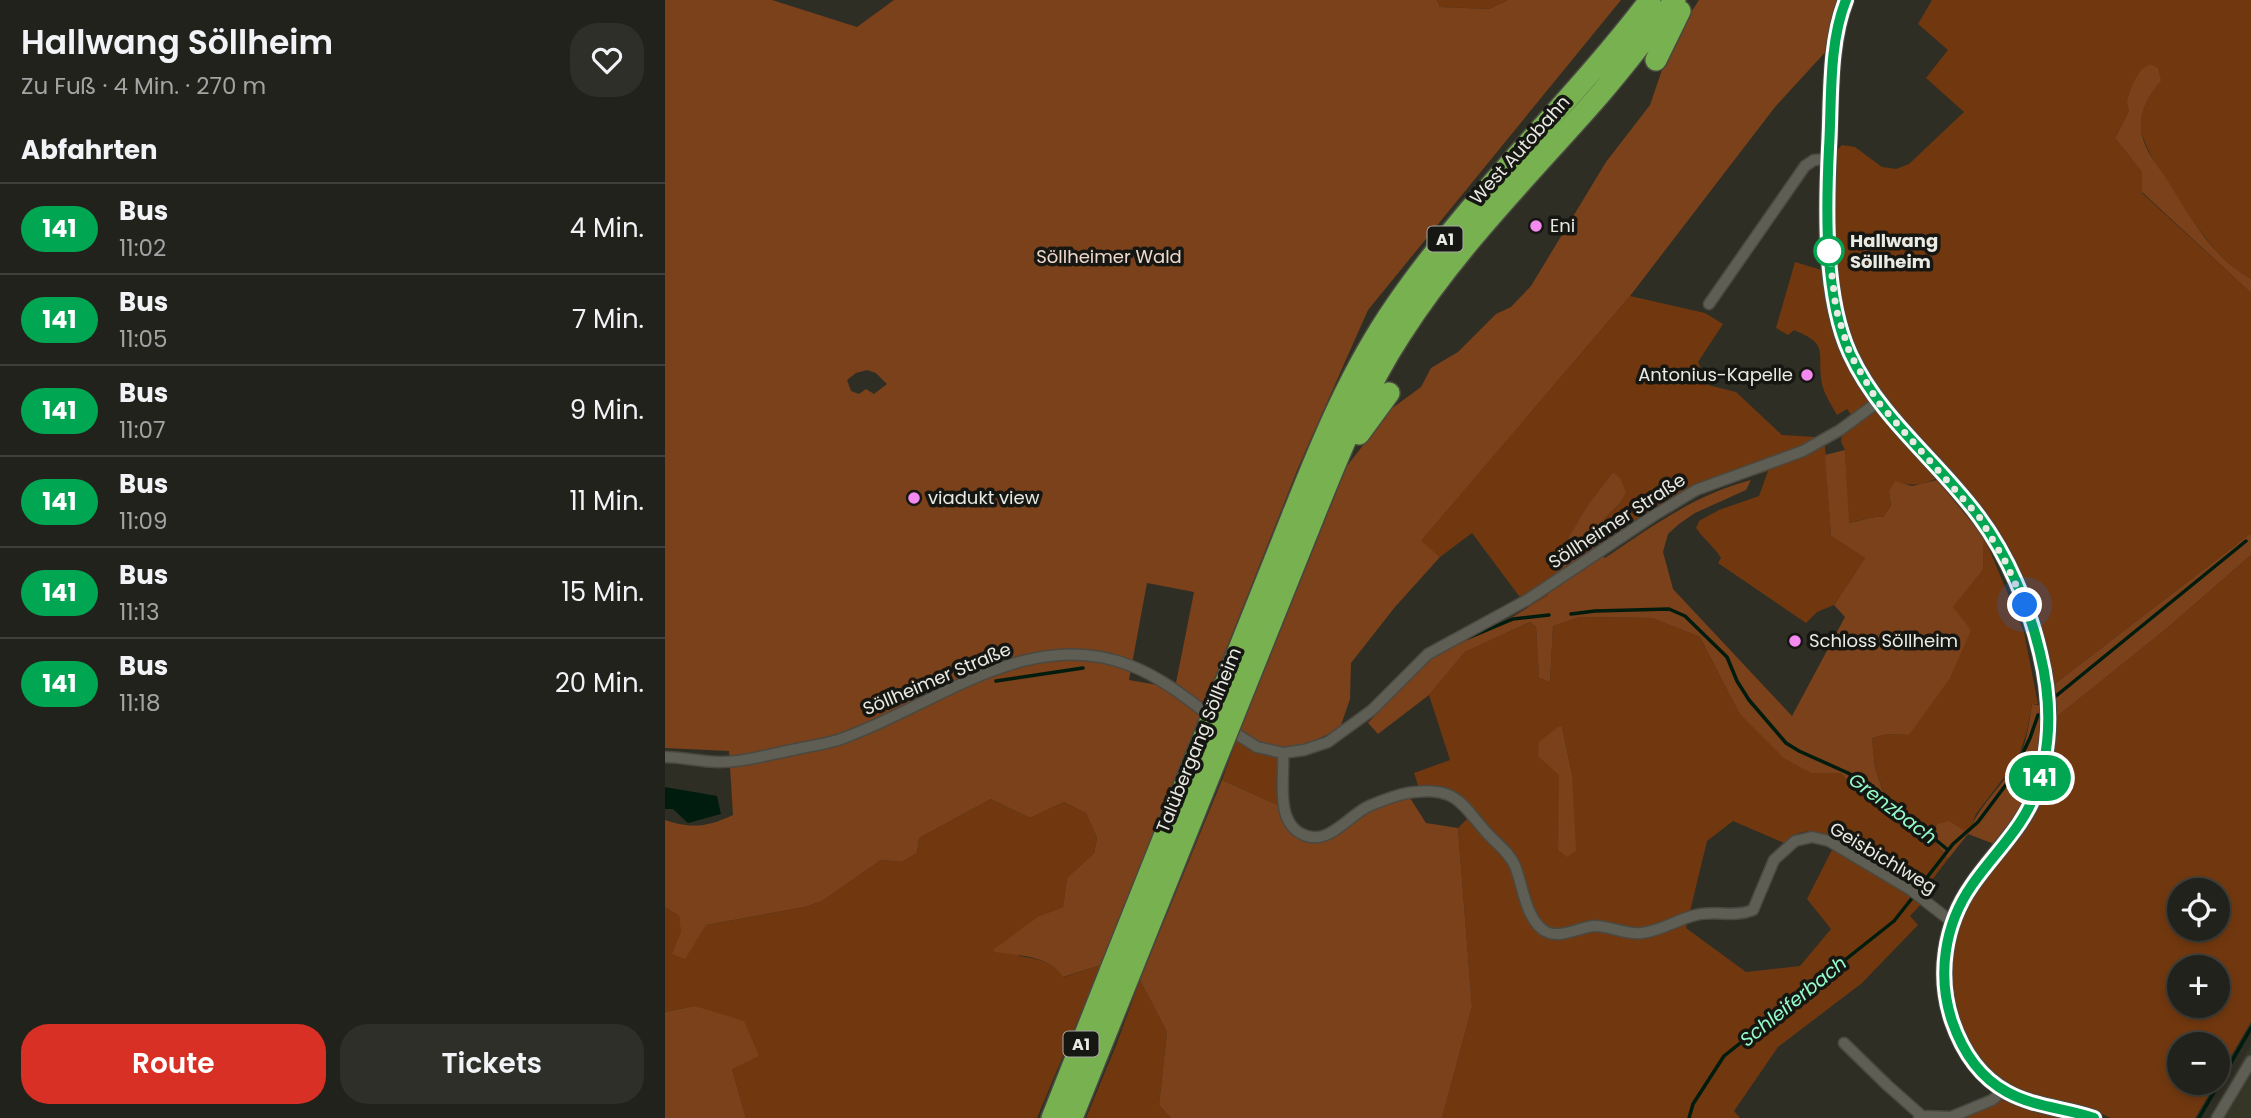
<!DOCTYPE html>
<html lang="de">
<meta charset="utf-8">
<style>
body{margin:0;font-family:Poppins,sans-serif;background:#2e2f29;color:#f1f3f6;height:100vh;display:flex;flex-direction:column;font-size:26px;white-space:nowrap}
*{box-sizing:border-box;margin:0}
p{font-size:23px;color:#a2a4a3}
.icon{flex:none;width:38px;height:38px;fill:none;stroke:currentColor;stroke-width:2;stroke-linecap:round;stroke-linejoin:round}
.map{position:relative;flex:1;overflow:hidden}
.details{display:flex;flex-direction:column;background:#22221c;width:665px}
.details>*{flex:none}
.badge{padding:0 14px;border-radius:23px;font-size:24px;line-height:46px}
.fabs{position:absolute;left:1502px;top:878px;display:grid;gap:14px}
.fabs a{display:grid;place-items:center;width:63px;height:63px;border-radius:50%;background:#22221c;box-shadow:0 4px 10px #0003,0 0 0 2px #3f3f3b;font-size:35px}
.you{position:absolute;width:35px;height:35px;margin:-18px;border:5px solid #fff;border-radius:50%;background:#1a73e8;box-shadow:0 0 0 10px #1a73e833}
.map>.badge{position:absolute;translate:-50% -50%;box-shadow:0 0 0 4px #fff}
h2{padding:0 21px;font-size:26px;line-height:63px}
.round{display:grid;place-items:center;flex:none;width:74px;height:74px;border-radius:28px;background:#2e2f29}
.head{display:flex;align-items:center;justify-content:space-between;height:119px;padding:0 21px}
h1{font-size:33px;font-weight:600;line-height:52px}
.action{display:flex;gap:14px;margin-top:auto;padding:14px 21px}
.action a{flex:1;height:80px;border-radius:28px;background:#d93025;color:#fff;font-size:28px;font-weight:600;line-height:80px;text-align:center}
.action a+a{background:#2e2f29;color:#f1f3f6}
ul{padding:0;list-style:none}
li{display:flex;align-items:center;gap:21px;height:91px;padding:0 21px;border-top:2px solid #3f3f3b}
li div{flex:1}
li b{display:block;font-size:26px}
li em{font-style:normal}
li .badge{min-width:77px;font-weight:700;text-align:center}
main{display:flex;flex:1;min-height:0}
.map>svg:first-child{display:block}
.built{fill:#363627}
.green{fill:#71380f;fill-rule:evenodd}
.forest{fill:#7b411a;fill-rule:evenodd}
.water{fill:#001c0f}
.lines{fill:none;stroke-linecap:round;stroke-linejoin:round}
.stream{stroke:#001c0f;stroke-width:3.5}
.street-casing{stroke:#494941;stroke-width:13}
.secondary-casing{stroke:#494941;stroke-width:18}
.highway-casing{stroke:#494941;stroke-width:24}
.street{stroke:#5e5e54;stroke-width:10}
.secondary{stroke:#5e5e54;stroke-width:16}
.highway{stroke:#77b150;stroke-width:21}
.highway-bridge-casing{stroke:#494941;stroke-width:24;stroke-linecap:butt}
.highway-bridge{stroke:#77b150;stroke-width:21}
.line-casing{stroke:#fff;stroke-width:16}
.line{stroke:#00a651;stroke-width:10}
.walk{stroke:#eaeae4;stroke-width:7;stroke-dasharray:0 12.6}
.poi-dot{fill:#f489f0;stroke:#161612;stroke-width:2.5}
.stop-dot{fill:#fff;stroke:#00a651;stroke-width:3.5}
.labels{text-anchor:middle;stroke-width:7;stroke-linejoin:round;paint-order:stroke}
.shield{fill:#161612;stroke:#aaaaa5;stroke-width:2}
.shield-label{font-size:16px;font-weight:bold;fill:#eaeae4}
.street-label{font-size:18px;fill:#eaeae4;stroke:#161612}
.poi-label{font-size:18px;fill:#eaeae4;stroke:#161612;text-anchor:start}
.stop-label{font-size:18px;font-weight:bold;fill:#eaeae4;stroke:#161612;text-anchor:start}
.park-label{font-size:18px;fill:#efd9cd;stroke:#161612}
.water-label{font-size:19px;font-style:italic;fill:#94fbca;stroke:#161612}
</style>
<main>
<section class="details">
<div class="head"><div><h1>Hallwang Söllheim</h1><p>Zu Fuß · 4 Min. · 270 m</p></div><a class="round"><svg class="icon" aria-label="heart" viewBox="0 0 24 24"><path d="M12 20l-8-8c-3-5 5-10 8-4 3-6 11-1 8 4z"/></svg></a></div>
<h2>Abfahrten</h2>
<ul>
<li><span class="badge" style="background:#00a651;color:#fff">141</span><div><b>Bus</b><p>11:02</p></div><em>4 Min.</em></li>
<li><span class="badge" style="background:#00a651;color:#fff">141</span><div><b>Bus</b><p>11:05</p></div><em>7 Min.</em></li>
<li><span class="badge" style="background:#00a651;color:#fff">141</span><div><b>Bus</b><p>11:07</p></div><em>9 Min.</em></li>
<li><span class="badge" style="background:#00a651;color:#fff">141</span><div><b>Bus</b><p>11:09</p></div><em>11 Min.</em></li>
<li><span class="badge" style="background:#00a651;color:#fff">141</span><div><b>Bus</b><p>11:13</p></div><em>15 Min.</em></li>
<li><span class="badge" style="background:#00a651;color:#fff">141</span><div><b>Bus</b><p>11:18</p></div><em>20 Min.</em></li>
</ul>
<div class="action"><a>Route</a><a>Tickets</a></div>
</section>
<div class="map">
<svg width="1586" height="1118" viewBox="0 0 1586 1118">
<rect width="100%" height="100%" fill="#2e2e25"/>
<!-- built -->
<path class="built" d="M 1586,1045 L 1586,1118 L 1544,1118 Z"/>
<!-- green -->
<path class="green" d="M 772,0 L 843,0 L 824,9 L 775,7 Z
M 1267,0 L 1586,0 L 1586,279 C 1577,273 1567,267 1560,260 C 1540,241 1478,154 1476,129 C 1475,110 1484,95 1496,81 L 1464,111 L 1450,138 L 1477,172 L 1477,193 L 1586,293 L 1586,533 L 1387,686 L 1374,626 L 1282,470 C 1267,485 1250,487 1230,482 L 1224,491 L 1226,506 L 1218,517 C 1205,516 1196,521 1183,523 L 1180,450 L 1176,442 L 1177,434 L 1192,423 L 1182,409 L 1172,415 C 1167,406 1159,394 1157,384 C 1151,352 1166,345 1129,330 L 1123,335 L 1111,328 L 1130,262 L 1170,274 L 1168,218 L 1172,150 L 1177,145 L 1190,147 L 1217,167 L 1231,169 L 1244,164 L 1299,112 L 1261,78 L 1283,50 L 1253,24 Z
M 965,296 L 1040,313 L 1058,324 L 1033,362 L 1043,385 L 1071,392 L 1117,435 L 1150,437 L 1160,447 L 1166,536 L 1200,558 L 1169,605 L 1152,612 L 1141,623 L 1053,563 L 1056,558 C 1049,546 1039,540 1031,528 L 1034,521 L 1054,510 L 1094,496 L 1103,471 C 1079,479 1054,485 1031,496 C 995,513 963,539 931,562 L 937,521 L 954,504 L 948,472 L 922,506 L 903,538 L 882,596 L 863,608 L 807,533 L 775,557 L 755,542 Z
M 1319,537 L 1359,632 L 1373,704 L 1367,704 L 1362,731 L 1353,759 L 1311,814 L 1303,834 L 1272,824 L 1265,837 L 1283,859 L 1253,898 L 1258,902 L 1245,916 L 1253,925 L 1197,983 L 1113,1047 L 1069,1111 L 1075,1118 L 777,1118 L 807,1007 L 793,828 L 804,817 L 802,804 L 754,788 L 749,773 L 785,760 L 764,695 L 800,652 L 865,622 L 871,627 L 874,678 L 885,682 L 888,626 L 915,617 L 987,618 L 1035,637 L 1074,713 L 1146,773 L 1175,773 L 1200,796 L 1219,794 L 1210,767 L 1207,738 L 1223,734 L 1244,735 L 1287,608 L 1318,570 ZM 897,727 L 907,774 L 893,850 ZM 1068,821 L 1119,843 C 1139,825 1150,831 1171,842 L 1142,899 L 1166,929 L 1135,966 L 1081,972 L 1021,928 L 1042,841 Z
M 1586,555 L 1586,1022 L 1552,1080 L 1552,1045 L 1514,1045 L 1514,1083 L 1551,1083 L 1530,1118 L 1445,1118 L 1434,1112 L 1359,1093 L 1316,1064 L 1295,1029 L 1285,987 L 1290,933 L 1389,719 L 1501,629 ZM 1514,891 L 1552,891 L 1552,929 L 1514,929 ZM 1514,968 L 1552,968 L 1552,1006 L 1514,1006 Z
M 571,741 L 587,750 L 615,758 L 615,806 L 557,780 Z
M 326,799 L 365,818 L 399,802 L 421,813 L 432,838 L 429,853 L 402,878 L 398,907 L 374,916 L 354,956 C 372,959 388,961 399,977 L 436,965 L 372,1118 L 81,1118 L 67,1069 L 30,1006 L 0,1012 L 0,907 L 14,916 L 17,932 L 8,953 L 41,925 L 140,907 L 157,901 L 216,860 L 237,862 L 252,853 L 254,838 Z
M 475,980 L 502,1032 L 494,1105 L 506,1118 L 421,1118 L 452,1043 Z
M 1338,1100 L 1369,1112 L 1396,1118 L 1289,1118 Z"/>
<!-- forest -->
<path class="forest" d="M 0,0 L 107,0 L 192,27 L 229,0 L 772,0 L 775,7 L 824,9 L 843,0 L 956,0 L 703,310 L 633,468 L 436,965 L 398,977 C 384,955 354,956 330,952 L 328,950 L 374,916 L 398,907 L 402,878 L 429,853 L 432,838 L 421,813 L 399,802 L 365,818 L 326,799 L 254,838 L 252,853 L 237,862 L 216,860 L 157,901 L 140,907 L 41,925 L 20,959 L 7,954 L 16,932 L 14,916 L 0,907 L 0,820 C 27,829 42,827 68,815 L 64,751 L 0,748 ZM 202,370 L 211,373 L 222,384 L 209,394 L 201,389 L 194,394 L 186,391 L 182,380 L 191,373 ZM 482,583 L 529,592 L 510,688 L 464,680 Z
M 1034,0 L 1173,0 L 1165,47 L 1110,107 L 965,296 L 756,541 L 775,557 L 730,607 L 686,663 L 685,699 L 675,728 C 656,738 638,747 616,748 L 615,758 L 587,750 L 571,741 L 682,466 L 726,409 L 756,387 L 766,368 L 793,352 L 831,314 L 846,307 L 866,286 L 941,162 L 985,105 L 999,64 L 1017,26 Z
M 1485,64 L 1493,68 L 1496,81 C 1484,95 1475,110 1476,129 C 1478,151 1496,169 1506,186 C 1521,211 1538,239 1560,260 C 1567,267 1577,273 1586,279 L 1586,293 L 1477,192 L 1477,172 L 1450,138 L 1464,111 L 1462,101 L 1468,83 L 1476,70 Z
M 1180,450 L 1184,523 C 1197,521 1205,516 1218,517 L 1226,506 L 1224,491 L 1230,481 L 1247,486 L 1272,480 L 1319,537 L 1318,570 L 1288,607 L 1306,630 L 1285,678 L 1244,735 L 1223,734 L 1207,738 L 1210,767 L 1219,795 L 1200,797 L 1175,773 L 1146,773 L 1119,758 L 1074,713 L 1035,637 L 987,618 L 915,617 L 888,626 L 885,682 L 874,678 L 871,627 L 865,622 L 800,652 L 764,695 L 713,734 L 703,723 L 757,664 L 774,652 L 844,619 L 882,596 L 903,538 L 922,506 L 948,472 L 955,478 L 961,492 L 954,504 L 937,521 L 929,542 L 940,558 C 986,527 1031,494 1086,480 L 1081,490 L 1030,513 L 1014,524 L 1003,534 L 998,552 L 1008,589 L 1127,716 L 1180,617 L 1169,605 L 1200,558 L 1166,536 L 1160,455 Z
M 1586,533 L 1586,555 L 1501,629 L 1389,719 L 1387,686 Z
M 1367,704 L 1379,706 C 1378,763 1368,802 1329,844 L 1303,834 L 1283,859 L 1265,836 L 1272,824 L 1284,821 L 1303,833 C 1316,803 1336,788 1352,761 C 1362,745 1364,722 1367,704 Z
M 893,727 L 897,727 L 907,774 L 911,851 L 902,857 L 893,850 L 894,775 L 873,756 L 874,742 Z
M 557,780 L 615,806 L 644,841 L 702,809 L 745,798 L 761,823 L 793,828 L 807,1007 L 777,1118 L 506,1118 L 494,1105 L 502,1032 L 475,980 Z
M 30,1006 L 79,1021 L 94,1056 L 67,1069 L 81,1118 L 0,1118 L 0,1012 Z"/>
<!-- water -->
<path class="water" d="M 0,787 L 52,796 L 56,814 L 23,823 L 8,809 L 0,809 Z"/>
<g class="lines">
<!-- stream -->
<path class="stream" d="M 906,614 L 930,611 L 1004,609 L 1020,616 L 1062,657 L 1072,681 L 1084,700 L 1121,743 L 1134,751 L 1183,773 L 1213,792 L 1283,850
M 803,638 L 848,619 L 884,615
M 331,681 L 418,668
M 1391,696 L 1581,541
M 1253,889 L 1288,844 L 1313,822 L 1346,778 L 1365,738 L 1373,715
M 1024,1118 L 1028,1104 L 1059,1056 L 1229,921 L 1248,897
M 1534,1118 L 1586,1028"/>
<defs>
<path id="street" d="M 1044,304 L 1140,166 L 1149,160 L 1164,159
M 562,728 L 592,747 L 618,753 L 639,750 L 663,742 L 707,710 L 763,654 L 862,600 L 988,516 L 1031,490 L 1138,451 L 1175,430 L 1213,402
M 618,753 C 619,770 616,789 619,806 C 620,817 626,828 635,833 C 662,849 682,816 704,806 C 718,800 735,793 750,792 C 794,787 798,807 823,834 C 833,845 844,852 850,866 C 858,886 860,915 877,929 C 891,941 913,928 928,926 C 944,925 960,935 976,933 C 994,932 1013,919 1031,915 C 1051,910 1069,918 1088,910 L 1109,860 L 1130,841 L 1147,837 L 1164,841 L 1246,890 L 1287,922
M 0,757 C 18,757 36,762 53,762 C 80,762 106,754 132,749 C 145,746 160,744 173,740 C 267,708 361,625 464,665 C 496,677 523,699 549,719
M 1179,1043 L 1222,1085 L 1257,1116
M 1254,1118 L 1257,1116 L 1286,1117 L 1327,1100 L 1339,1090
M 1552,1118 L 1586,1061"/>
<path id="secondary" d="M 1181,0 C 1164,43 1166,102 1164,148 C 1161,212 1158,296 1185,354 C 1215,418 1273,461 1314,517 C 1343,556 1364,606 1375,653 C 1386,698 1387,744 1373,788 C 1360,826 1328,853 1307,885 C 1279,924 1272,976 1287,1021 C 1297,1050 1314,1076 1342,1092 C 1369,1107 1400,1108 1429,1118"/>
<path id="highway" d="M 991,60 L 1015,11
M 694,434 L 724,393
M 628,514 C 657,441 686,370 731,305 C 806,196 905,105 985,0
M 647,521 C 673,457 698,392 736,334 C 791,248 863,176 930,100 C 958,68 984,34 1010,0
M 387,1118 L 446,969
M 407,1118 L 464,976"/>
</defs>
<!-- street casing -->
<use href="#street" class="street-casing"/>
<!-- secondary casing -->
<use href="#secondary" class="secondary-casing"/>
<!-- highway casing -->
<use href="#highway" class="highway-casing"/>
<!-- street -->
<use href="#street" class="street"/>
<!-- secondary -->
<use href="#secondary" class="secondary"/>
<!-- highway -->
<use href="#highway" class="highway"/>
<defs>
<path id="highway-bridge" d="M 446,969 L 628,514
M 464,976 L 647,521"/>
</defs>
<!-- highway-bridge casing -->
<use href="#highway-bridge" class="highway-bridge-casing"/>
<!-- highway-bridge -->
<use href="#highway-bridge" class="highway-bridge"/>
</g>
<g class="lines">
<defs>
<path id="line" d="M 1181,0 C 1163,45 1167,101 1164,148 C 1161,210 1159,298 1185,354 C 1215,419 1273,461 1314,517 C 1343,556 1364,606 1375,653 C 1386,698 1387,744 1372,788 C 1360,826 1329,853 1307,885 C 1279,925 1272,976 1287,1021 C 1297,1050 1314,1077 1342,1092 C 1369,1107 1400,1108 1429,1118"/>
</defs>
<!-- line casing -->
<use href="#line" class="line-casing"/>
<!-- line -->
<use href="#line" class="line"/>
<!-- walk -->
<path class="walk" d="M 1164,251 L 1171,309 L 1185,354 L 1213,402 L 1315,518 L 1340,561 L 1360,605"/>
</g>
<!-- markers -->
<g class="poi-dot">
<circle cx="871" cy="226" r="7"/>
<circle cx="1142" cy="375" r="7"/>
<circle cx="249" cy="498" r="7"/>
<circle cx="1130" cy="641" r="7"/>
</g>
<circle class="stop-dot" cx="1164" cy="251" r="14"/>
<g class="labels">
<!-- shield labels -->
<g class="shield">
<rect x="762.5" y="226.5" width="35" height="25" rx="5"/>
<rect x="398.5" y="1031.5" width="35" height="25" rx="5"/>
</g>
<g class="shield-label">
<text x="780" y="245">A1</text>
<text x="416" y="1050">A1</text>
</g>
<!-- street labels -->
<g class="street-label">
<text transform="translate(855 150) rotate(-48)" y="6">West Autobahn</text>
<text transform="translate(952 521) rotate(-33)" y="6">Söllheimer Straße</text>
<text transform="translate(272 679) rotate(-23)" y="6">Söllheimer Straße</text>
<text transform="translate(534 740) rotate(-68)" y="6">Talübergang Söllheim</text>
<text transform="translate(1218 858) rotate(31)" y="6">Geisbichlweg</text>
</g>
<!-- poi labels -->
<g class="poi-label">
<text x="885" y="232">Eni</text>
<text x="1128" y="381" text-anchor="end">Antonius-Kapelle</text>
<text x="263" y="504">viadukt view</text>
<text x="1144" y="647">Schloss Söllheim</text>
</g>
<!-- stop labels -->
<g class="stop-label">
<text x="1185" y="247">Hallwang<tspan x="1185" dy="21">Söllheim</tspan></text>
</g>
<!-- park labels -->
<g class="park-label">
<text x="444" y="263">Söllheimer Wald</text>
</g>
<!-- water labels -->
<g class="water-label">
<text transform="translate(1228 808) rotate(37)" y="7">Grenzbach</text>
<text transform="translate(1128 1001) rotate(-39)" y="7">Schleiferbach</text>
</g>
</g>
</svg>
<div class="fabs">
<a><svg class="icon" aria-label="locate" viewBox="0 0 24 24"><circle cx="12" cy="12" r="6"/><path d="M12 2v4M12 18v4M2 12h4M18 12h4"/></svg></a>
<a>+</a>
<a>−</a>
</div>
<div class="you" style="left:1360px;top:605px"></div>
<b class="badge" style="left:1375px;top:778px;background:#00a651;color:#fff">141</b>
</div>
</main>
